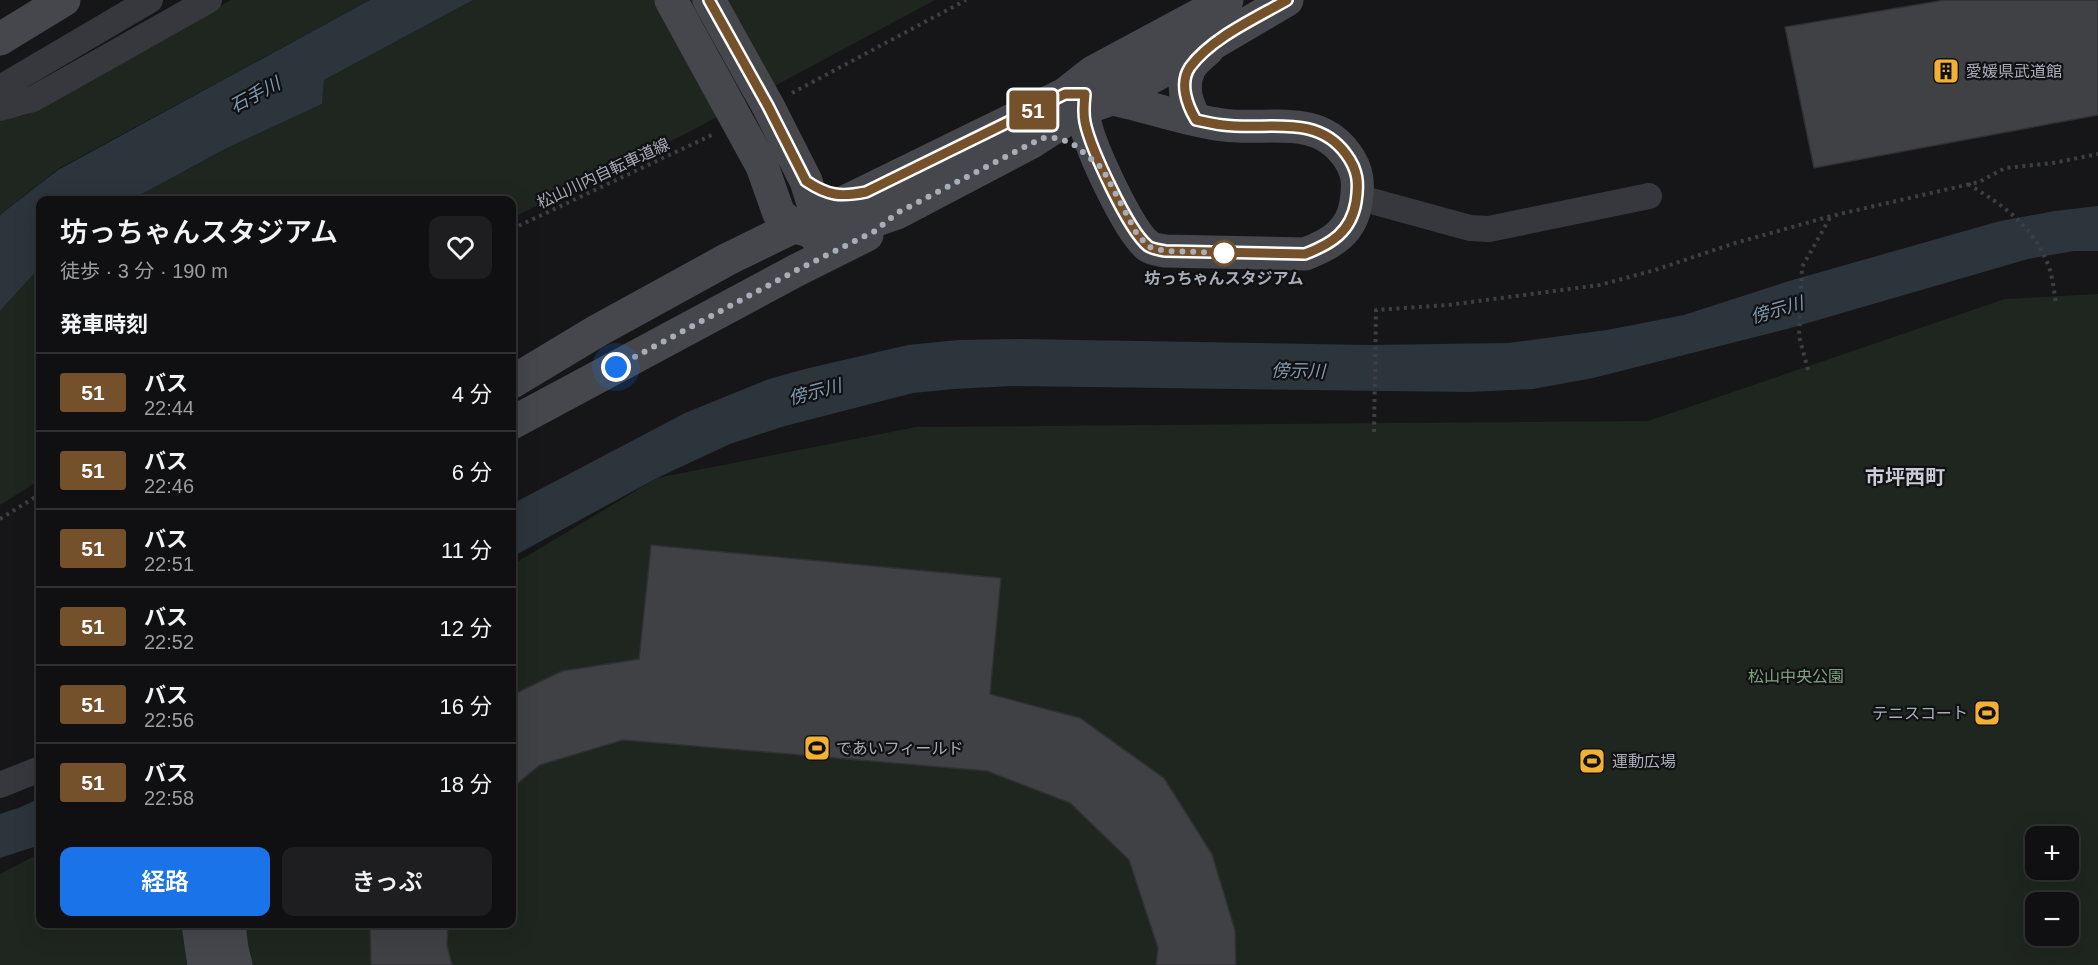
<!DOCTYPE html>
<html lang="ja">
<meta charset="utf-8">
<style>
body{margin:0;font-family:Helvetica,"Noto Sans JP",sans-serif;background:#1e1e20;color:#f1f3f6;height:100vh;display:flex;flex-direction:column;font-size:22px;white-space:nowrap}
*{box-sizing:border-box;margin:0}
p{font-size:20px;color:#9c9d9f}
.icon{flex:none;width:33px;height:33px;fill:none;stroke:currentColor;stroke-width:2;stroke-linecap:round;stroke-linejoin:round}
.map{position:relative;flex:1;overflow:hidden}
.panel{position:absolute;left:36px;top:196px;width:480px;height:732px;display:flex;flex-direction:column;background:#101012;border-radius:12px;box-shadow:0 6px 24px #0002,0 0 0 2px #303032}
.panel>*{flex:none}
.badge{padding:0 12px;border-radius:4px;font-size:21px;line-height:39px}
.tools{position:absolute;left:2025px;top:826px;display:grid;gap:12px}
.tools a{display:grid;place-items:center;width:54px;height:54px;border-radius:12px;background:#101012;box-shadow:0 6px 24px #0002,0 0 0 2px #303032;font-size:30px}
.you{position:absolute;width:30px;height:30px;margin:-15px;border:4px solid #fff;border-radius:50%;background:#1a73e8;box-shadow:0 0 0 9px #1a73e833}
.map>.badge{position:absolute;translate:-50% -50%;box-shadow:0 0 0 3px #fff}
h2{padding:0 24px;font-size:22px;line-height:54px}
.round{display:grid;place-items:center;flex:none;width:63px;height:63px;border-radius:12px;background:#1e1e20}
.summary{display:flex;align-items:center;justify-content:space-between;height:102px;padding:0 24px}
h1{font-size:28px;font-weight:600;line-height:45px}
.primary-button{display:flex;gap:12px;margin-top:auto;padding:12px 24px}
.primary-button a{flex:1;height:69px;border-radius:12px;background:#1a73e8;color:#fff;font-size:24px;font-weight:600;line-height:69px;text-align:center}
.primary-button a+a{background:#1e1e20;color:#f1f3f6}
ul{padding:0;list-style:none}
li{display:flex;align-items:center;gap:18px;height:78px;padding:0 24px;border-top:2px solid #303032}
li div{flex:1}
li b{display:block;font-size:22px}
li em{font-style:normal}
li .badge{min-width:66px;font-weight:700;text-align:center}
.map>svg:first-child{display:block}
.green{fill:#1e261f;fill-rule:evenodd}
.water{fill:#2c353c}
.building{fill:#404145;stroke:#303034;stroke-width:1.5}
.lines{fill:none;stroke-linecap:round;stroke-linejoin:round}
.path{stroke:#3d3f44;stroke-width:4;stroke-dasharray:3 4.5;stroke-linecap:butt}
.street{stroke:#37383d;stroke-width:26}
.secondary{stroke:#45474d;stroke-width:33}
.line-casing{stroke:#fff;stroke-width:14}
.line{stroke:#74512b;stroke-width:9}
.walk{stroke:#a8adb8;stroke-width:6;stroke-dasharray:0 10.8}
.stop-dot{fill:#fff;stroke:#74512b;stroke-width:3}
.labels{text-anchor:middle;stroke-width:4.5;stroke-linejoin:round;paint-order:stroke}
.poi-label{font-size:16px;fill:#a8adb8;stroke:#111113;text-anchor:start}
.street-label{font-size:16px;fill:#a8adb8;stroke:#111113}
.stop-label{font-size:16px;font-weight:bold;fill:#a8adb8;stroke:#111113}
.park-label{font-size:16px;fill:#7fa381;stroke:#111113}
.water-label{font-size:18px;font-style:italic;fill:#7f9bb3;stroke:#111113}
.quarter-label{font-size:20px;font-weight:bold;fill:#c9ccd4;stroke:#111113}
</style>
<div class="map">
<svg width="2098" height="965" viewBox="0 0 2098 965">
<rect width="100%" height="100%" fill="#161618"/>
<!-- green -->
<path class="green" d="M 231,0 L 370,0 L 58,169 L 0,215 L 0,119 L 27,115 Z
M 473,0 L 935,0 L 685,134 L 512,218 L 512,201 L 129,201 L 225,149 L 322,104 L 324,80 Z
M 40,267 L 40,480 L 0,505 L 0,311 Z
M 2098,294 L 2098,965 L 0,965 L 0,874 L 40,853 L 40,924 L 512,924 L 512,565 L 657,478 L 916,427 L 1648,421 L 2005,299 ZM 2036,837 L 2068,837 L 2068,870 L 2036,870 ZM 2036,903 L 2068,903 L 2068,936 L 2036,936 Z"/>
<!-- water -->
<path class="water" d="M 370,0 L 473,0 L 324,80 L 322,104 L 225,149 L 129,201 L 40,201 L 40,267 L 0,311 L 0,215 L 58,170 Z
M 2098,206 L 2098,251 L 2074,251 L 2028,259 L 1787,329 L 1593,378 L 1533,389 L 1469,392 L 1012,386 L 954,389 L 913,393 L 785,426 L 730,444 L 657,478 L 512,557 L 512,504 L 685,413 L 769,379 L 805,369 L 908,345 L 958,340 L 1020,339 L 1369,345 L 1508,343 L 1607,330 L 1684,315 L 1789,281 L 2000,221 L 2055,211 Z
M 40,798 L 40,845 L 0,858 L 0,814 L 21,807 Z"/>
<!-- building -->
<path class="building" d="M 1945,0 L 2098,0 L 2098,115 L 1814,168 L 1785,27 Z
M 651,545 L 1001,578 L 990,694 L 1080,718 L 1164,778 L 1212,854 L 1235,930 L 1236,965 L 1156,965 L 1158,948 L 1129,860 L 1070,803 L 987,771 L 623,740 L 540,765 L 512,788 L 512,695 L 562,671 L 639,659 Z
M 370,924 L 448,924 L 447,945 L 452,965 L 371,965 Z"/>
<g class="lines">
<!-- path -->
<path class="path" d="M 792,93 L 966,0
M 1968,184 C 2004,206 2033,225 2049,267 C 2053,278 2054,292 2056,304
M 512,229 L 714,134
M 1808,370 L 1799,336 L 1802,267 L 1831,216
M 1374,432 L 1376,310 L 1448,305 L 1600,285 L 1655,270 L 1732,244 L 1831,216 L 1979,182 L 2005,168 L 2053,163 L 2098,154
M 0,519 L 40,494"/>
<!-- street -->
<path class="street" d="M 0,88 L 150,0
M 0,108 L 33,99 L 209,0
M 1357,197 L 1470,228 L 1489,229 L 1649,196
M 0,785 L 40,769"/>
<!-- secondary -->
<path class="secondary" d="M 671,0 L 762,166 L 779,214 L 795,227 L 817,233 L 848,230 L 897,213 L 1032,142 L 1083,109 L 1112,99 L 1214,43 L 1287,0
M 709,0 L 768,106 L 806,181 L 817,216 L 815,236
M 0,39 L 64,0
M 1087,90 C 1083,100 1083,111 1085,122 C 1090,147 1128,230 1148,246 C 1152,249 1160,250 1165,251 L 1305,254 C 1331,244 1352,232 1356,202 C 1359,183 1358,170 1346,154 C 1316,113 1267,131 1223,125 C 1182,120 1143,104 1103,97
M 1196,120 C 1187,105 1181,87 1189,70 C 1192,62 1202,55 1208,49
M 512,382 L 597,331 L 728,259 L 1065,94 L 1093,72 L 1227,0
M 512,423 L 797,270 L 867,235
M 198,924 L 204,965
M 229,924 L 232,949 L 236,965"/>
</g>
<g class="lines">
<defs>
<path id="line" d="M 709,0 L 768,106 L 806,181 C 828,196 841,197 866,192 L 1065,94 L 1085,94 C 1084,103 1083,112 1085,122 C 1090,147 1128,230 1148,246 C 1152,249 1160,250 1165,251 L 1305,254 C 1331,244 1351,232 1356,202 C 1359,183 1358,170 1346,154 C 1316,113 1267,131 1223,125 C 1214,124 1205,122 1196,120 C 1187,105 1179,83 1190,67 C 1211,38 1256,18 1287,0"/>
</defs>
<!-- line casing -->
<use href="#line" class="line-casing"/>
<!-- line -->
<use href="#line" class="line"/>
<!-- walk -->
<path class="walk" d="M 616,367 L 797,270 L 875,231 L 897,213 L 1042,138 L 1057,138 L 1072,143 L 1102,168 L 1137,234 L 1149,247 L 1165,251 L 1231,253 L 1224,253"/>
</g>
<!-- icons -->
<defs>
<symbol id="building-square" viewBox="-11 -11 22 22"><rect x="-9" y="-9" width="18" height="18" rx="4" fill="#f2b134" stroke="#111113"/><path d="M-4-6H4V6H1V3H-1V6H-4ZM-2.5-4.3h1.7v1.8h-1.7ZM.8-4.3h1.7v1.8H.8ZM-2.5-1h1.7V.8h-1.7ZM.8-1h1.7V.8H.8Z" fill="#111"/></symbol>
<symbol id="stadium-square" viewBox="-11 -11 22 22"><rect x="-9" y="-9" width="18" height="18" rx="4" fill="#f2b134" stroke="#111113"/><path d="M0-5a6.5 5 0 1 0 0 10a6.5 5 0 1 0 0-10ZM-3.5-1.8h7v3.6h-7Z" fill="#111"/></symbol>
</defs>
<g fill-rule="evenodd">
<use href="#building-square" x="1931" y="56" width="30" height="30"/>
<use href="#stadium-square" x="1972" y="698" width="30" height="30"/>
<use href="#stadium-square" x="802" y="733" width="30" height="30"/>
<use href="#stadium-square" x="1577" y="746" width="30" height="30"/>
</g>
<!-- markers -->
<circle class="stop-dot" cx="1224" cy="253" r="12"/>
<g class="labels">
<!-- poi labels -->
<g class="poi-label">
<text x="1966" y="77">愛媛県武道館</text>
<text x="1968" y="719" text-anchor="end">テニスコート</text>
<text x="836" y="754">であいフィールド</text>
<text x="1612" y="767">運動広場</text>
</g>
<!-- street labels -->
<g class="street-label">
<text transform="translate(603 173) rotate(-25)" y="6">松山川内自転車道線</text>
</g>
<!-- stop labels -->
<g class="stop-label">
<text x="1224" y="284">坊っちゃんスタジアム</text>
</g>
<!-- park labels -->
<g class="park-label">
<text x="1796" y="682">松山中央公園</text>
</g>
<!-- water labels -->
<g class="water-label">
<text transform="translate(255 95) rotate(-28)" y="6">石手川</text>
<text transform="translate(1777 310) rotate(-16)" y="6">傍示川</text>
<text transform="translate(1298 371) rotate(1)" y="6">傍示川</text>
<text transform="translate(815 392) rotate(-15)" y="6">傍示川</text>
</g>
<!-- quarter labels -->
<g class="quarter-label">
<text x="1905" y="484">市坪西町</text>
</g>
</g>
</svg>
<div class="tools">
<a>+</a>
<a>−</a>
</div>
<div class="you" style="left:616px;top:367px"></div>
<b class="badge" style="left:1033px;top:110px;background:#74512b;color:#fff">51</b>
<section class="panel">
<div class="summary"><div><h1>坊っちゃんスタジアム</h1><p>徒歩 · 3 分 · 190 m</p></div><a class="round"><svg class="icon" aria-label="heart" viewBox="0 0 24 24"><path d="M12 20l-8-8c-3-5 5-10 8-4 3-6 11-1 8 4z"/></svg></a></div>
<h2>発車時刻</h2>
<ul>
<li><span class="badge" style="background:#74512b;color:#fff">51</span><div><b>バス</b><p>22:44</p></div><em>4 分</em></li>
<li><span class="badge" style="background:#74512b;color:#fff">51</span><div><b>バス</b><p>22:46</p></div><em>6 分</em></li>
<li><span class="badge" style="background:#74512b;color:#fff">51</span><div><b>バス</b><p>22:51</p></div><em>11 分</em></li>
<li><span class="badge" style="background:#74512b;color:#fff">51</span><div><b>バス</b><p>22:52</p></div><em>12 分</em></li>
<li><span class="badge" style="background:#74512b;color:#fff">51</span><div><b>バス</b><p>22:56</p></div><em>16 分</em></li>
<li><span class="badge" style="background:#74512b;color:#fff">51</span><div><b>バス</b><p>22:58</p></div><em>18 分</em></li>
</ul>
<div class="primary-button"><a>経路</a><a>きっぷ</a></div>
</section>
</div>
